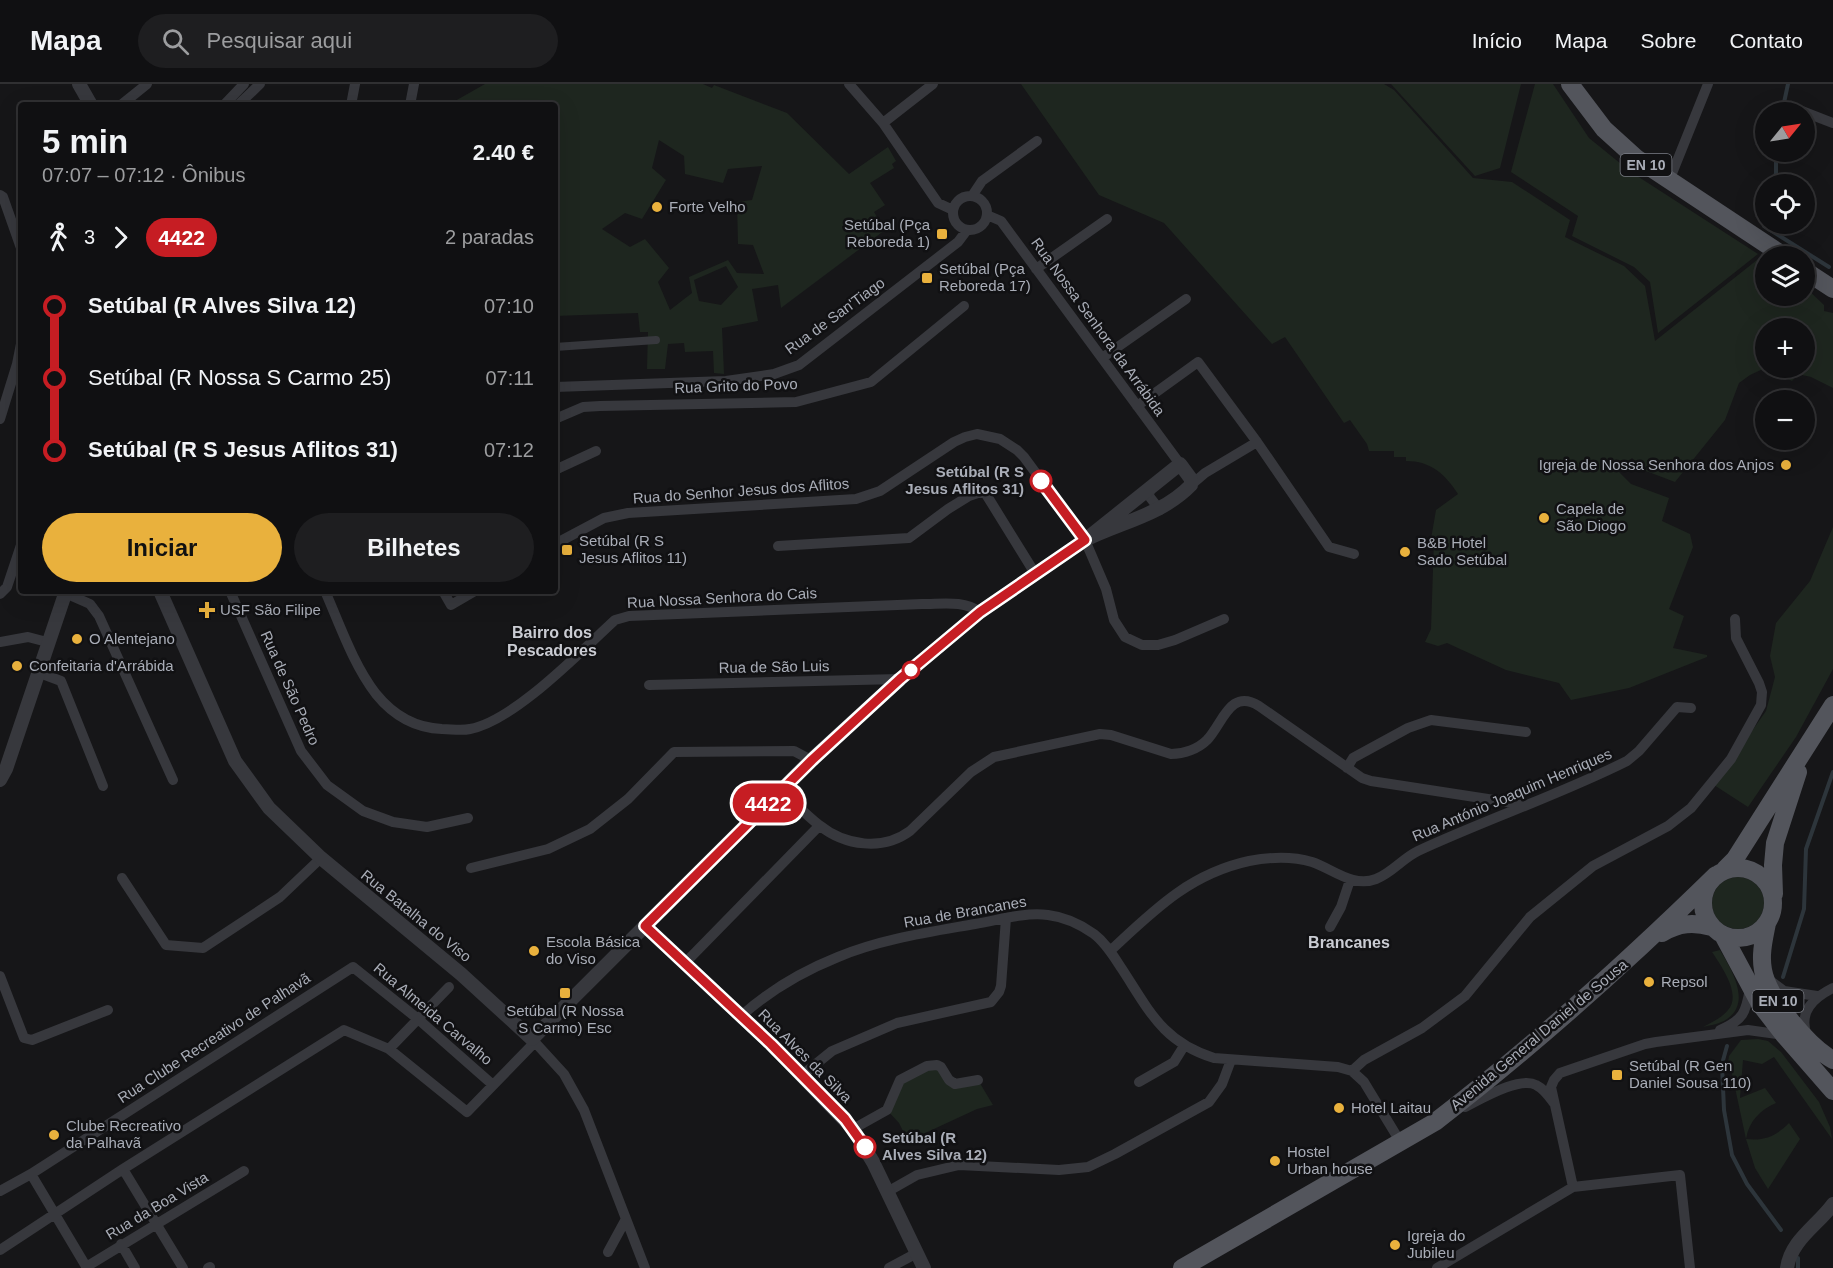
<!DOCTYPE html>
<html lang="pt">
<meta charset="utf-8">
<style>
body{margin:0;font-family:Arial,sans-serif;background:#1e1e20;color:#f1f3f6;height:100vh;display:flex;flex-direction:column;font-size:22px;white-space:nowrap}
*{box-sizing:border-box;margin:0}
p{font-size:20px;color:#9c9d9f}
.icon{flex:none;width:33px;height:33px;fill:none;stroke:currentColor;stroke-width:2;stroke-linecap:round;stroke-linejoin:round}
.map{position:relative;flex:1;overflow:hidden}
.drawer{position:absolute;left:18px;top:18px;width:540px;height:492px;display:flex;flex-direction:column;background:#101012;border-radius:6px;box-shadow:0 6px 24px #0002,0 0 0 2px #303032}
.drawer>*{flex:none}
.badge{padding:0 12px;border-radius:20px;font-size:21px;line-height:39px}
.needle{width:39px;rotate:60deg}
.fabs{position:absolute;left:1755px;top:18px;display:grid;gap:12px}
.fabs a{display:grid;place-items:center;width:60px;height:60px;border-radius:50%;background:#101012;box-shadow:0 6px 24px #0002,0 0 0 2px #303032;font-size:30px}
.map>.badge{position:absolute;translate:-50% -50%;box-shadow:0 0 0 3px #fff}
.legs{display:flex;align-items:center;gap:9px;height:66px;padding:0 24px;font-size:20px}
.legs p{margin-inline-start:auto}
.summary{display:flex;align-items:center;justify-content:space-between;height:102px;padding:0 24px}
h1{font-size:33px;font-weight:700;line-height:45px}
.cta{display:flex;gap:12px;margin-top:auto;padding:12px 24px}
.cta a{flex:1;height:69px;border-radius:36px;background:#e9b13d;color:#111;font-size:24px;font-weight:700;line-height:69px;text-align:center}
.cta a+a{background:#1e1e20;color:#f1f3f6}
ul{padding:0 24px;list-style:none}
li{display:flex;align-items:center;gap:21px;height:72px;font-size:22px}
li i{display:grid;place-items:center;width:9px;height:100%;margin:0 8px;background:currentColor}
li i::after{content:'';width:15px;height:15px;margin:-8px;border:4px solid;border-radius:50%;background:#101012}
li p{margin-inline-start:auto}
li:first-child i{background:linear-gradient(#0000 50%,currentColor 0)}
li:last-child i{background:linear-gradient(currentColor 50%,#0000 0)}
header{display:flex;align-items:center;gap:36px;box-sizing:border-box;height:84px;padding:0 30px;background:#101012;border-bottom:2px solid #303032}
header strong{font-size:28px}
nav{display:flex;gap:33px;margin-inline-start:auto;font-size:21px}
.search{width:420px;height:54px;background:#1e1e20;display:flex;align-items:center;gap:15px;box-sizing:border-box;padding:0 21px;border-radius:33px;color:#9c9d9f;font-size:22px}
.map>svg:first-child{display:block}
.green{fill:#1e261f;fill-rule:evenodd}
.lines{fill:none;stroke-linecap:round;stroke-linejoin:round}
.stream{stroke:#2d353b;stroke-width:4}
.pedestrian{stroke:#37383d;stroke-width:8}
.minor{stroke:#37383d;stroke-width:10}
.tertiary{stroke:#37383d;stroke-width:14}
.primary{stroke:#53555c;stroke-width:18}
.line-1-casing{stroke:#fff;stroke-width:14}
.line-1{stroke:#c61d23;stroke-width:9}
.poi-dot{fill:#e9b13d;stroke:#111113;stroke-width:2}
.stop-1-dot{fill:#fff;stroke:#c61d23;stroke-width:3}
.labels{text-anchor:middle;stroke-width:5;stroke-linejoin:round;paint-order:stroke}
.shield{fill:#111113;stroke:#7b7e86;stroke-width:1.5}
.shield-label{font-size:14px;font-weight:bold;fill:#a9adb7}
.poi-label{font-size:15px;fill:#a9adb7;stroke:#111113;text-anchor:start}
.street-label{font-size:15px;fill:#a9adb7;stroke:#111113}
.stop-label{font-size:15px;font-weight:bold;fill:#a9adb7;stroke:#111113;text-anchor:end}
.neighbourhood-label{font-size:16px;font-weight:bold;fill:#caccd3;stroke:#111113}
</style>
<header>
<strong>Mapa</strong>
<div class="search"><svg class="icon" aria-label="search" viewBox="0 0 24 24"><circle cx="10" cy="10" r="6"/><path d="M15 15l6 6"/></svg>Pesquisar aqui</div>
<nav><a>Início</a><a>Mapa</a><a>Sobre</a><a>Contato</a></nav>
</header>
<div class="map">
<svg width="1833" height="1184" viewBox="0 0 1833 1184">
<rect width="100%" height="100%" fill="#161618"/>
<!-- green -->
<path class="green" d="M 485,0 L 703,0 L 712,4 L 714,1 L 787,29 L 849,90 L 888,63 L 896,77 L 892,80 L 894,84 L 870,99 L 885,121 L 874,128 L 885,146 L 781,224 L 778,201 L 752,205 L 758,237 L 722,244 L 724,290 L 714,289 L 713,267 L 685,268 L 684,259 L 668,260 L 665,285 L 647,285 L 648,248 L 640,248 L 638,229 L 555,232 L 555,21 L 448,21 ZM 659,56 L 684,72 L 685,90 L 723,99 L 728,85 L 762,82 L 752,116 L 737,118 L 738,160 L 753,161 L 764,190 L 737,189 L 728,176 L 689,193 L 692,209 L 670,226 L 658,198 L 669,184 L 645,155 L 630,163 L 602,145 L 625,129 L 642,135 L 666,96 L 652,84 ZM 726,182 L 738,203 L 721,221 L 699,217 L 694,196 Z
M 1021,0 L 1384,0 L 1394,6 L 1473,94 L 1512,98 L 1570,136 L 1565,153 L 1624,182 L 1645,202 L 1655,257 L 1762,172 L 1765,175 L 1766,212 L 1804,212 L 1805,203 L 1824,221 L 1824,227 L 1833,229 L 1833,304 L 1811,293 L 1798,290 L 1792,297 L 1765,284 L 1750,291 L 1739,299 L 1725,336 L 1675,398 L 1646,387 L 1632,374 L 1618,387 L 1631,400 L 1669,414 L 1662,437 L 1690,450 L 1693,463 L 1669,525 L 1684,532 L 1673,564 L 1707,571 L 1707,573 L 1629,604 L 1571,616 L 1559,599 L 1506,586 L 1447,559 L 1438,562 L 1425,558 L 1431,545 L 1434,456 L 1431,455 L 1436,426 L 1458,410 C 1445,390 1431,377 1406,377 L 1406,373 L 1394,373 L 1394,367 L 1369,367 L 1367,360 L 1350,336 L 1344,339 L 1285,253 L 1272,260 L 1164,139 L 1099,111 ZM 1766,244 L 1804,244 L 1804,284 L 1766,284 Z
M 1391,0 L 1521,0 L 1500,84 L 1475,92 Z
M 1535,0 L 1553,0 L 1589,54 L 1631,88 L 1758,170 L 1658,249 L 1650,198 L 1634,183 L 1572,152 L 1578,132 L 1511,88 Z
M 1833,443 L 1833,585 L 1796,653 L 1748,723 L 1714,701 L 1766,627 L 1775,593 L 1770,572 L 1776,539 L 1810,497 Z
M1712 819a26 26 0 1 1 52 0a26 26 0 1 1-52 0Z
M 1720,866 C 1731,885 1752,918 1727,935 C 1720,940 1711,941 1703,943 C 1712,938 1722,934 1728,926 C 1742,910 1721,882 1712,868 Z
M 1758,955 L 1768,957 L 1781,968 L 1819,1018 L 1830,1043 L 1832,1055 L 1774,973 L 1762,980 L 1743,976 L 1740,1014 L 1765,1004 L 1776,1019 C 1760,1026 1749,1037 1746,1055 C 1765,1057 1776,1052 1789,1039 L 1800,1055 L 1768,1105 L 1755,1084 L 1746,1055 L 1731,985 L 1727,984 L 1729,972 L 1741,956 Z
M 931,980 L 949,996 L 978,996 L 993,1021 L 977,1025 L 908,1057 L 899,1039 L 887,1026 L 897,1000 Z"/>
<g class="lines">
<!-- stream -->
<path class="stream" d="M 1782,28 L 1788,0
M 1773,100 L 1776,89 L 1776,68
M 1766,130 L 1764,142 L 1829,183
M 1783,893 L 1804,825 L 1806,765 L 1833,688
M 1727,962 L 1722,980 L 1724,1026 L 1732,1071 L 1747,1100 L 1781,1146
M 1798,1174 L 1798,1184"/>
<!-- pedestrian -->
<path class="pedestrian" d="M 555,263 L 656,256"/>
<!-- minor -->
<path class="minor" d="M 849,0 L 883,39 L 938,119 L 953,126
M 121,21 L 147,0
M 224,21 L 244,0
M 238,21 L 260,0
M 351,21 L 355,0
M 410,21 L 414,0
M 1794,24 L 1833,39
M 883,39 L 933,0
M 1669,97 L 1708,0
M 0,111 L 3,113 L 21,164
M 972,112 L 982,97 L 1037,57
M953 129a17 17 0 1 1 34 0a17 17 0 1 1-34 0Z
M 987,131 L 1001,137 L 1180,380
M 1036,185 L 1107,135
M 1102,274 L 1186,215
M 555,303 L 726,297 L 774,290 L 799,281 L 958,158 L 967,146
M 1137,322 L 1198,278 L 1257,358 L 1205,389 L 1191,401
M 0,335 L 17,280 L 21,260
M 555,335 L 583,323 L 600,322 L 796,318 L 871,298 L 964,222
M 1257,358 L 1329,463 L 1354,470
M 555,386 L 596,367
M 1150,405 L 1149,412 L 1160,426
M 555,460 L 604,434 L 628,429 L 856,415 L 880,407 L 954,358 L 965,353 L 977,350 L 1000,355 L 1017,366 L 1024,373 L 1085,456 L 1106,505 L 1114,536 L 1125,553 L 1142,561 L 1158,561 L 1175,556 L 1224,535
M 778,462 L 909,454 L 948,425 L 969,412 L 984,407 L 1036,491
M 230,507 L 301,667 L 327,701 L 363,727 L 393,738 L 427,743 L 468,734
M 325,507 C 340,541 353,580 376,610 C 393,631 415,644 442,645 C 451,645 461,647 470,645 C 514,637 581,567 615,536 L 629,532 L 922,520 C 943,520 963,516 980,528
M 443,507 L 451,521 L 475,507
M 65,509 L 90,520 L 99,532 L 173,696
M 0,510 L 7,503 L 21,461
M 0,558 L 28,553 L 47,558
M 37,588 L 61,597 L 103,702
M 649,601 L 900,595
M 1347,684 L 1353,674 L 1408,644 L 1431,636 L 1526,648
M 781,706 C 794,718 806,731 819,741 C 845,762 883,767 910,747 L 971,688 L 994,673 L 1100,650 L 1111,651 L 1171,670 C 1184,670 1198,665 1207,656 C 1223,639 1230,604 1259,622 L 1362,694 L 1371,697 L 1527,721
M 471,784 L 548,765 L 590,745 L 628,715 L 674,668 L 794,667 L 811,676
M 122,794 L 166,861 L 203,864 L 280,813 L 321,774
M 1330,843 L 1341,823 L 1350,796
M 1110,867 C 1153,827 1189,790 1249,777 C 1270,773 1292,772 1312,778 C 1333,785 1353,804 1376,795 C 1392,789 1403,774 1418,767 C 1487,735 1559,711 1627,677 L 1639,667 L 1677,623 L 1691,624
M 685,879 L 819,742
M 0,892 L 24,954 L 32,956 L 108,926
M 1768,895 L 1784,907 L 1817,912
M 741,932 C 769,907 803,887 838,873 C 881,855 930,848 975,840 C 999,836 1024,828 1048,831 C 1065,833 1080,840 1094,850 C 1106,859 1114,873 1122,885 C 1150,928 1163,958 1214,974 L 1338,983 L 1352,987 L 1364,998 L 1401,1059
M 1720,946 C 1743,936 1746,929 1750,904
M 1807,952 C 1798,928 1813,914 1833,904
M 532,955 L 564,990 L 584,1026 L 645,1184
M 389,965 L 449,903
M 1352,987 L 1364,976 L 1422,944 L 1465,912 L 1530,833 L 1593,782 L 1668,742 L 1691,724 L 1731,675 L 1761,621 L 1762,608 L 1759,599 L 1736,554 L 1735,535
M 801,992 L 832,967 L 897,939 L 991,918 L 999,908 L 1001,902 L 1006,834
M 1139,998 L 1174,978 L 1184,962
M 1465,1023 C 1481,1015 1520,992 1536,1001 C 1544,1005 1548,1011 1553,1018
M 853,1045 L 887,1026 L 900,996 L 927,982 L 937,981 L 941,983 L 949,996 L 955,1000 L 978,996
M 123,1085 L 183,1184
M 31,1090 L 87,1184
M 1573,1103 L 1551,1003 L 1554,996 L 1560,989 L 1645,960 L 1656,958 L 1748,946 L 1784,951
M 0,1107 L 31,1090 L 353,883 L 418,935 L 493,1001
M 887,1108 L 917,1091 L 959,1081 L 1059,1086 L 1088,1083 L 1115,1070 L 1209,1018 L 1222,1000 L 1231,976
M 121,1160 L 135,1184
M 0,1166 L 123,1085 L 344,946 L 389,965 L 467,1028 L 535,958
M 608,1168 L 626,1135
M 86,1183 L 244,1087
M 208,1184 L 210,1183
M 889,1184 L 917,1169
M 1437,1184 L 1573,1103 L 1680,1091 L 1690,1184"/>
<!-- tertiary -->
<path class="tertiary" d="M 79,0 L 91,21
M 160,507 L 235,677 L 269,724 L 321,774 L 461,890 L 532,955 L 811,676 L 900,595 L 980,528 L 1085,456 L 1180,380 L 1191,395 L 1191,401 C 1162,431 1121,438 1085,456
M 0,696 L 6,685 L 66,507
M 645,842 L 771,960 L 853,1045 L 873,1078 L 924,1184
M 1787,1184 C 1791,1156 1817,1142 1833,1120"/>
<!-- primary -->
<path class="primary" d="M 1570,0 L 1604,45 L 1636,74 L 1784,172
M 1804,186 L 1833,205
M1703 819a35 35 0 1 1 70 0a35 35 0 1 1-70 0Z
M 1725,785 L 1735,775 L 1833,621
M 1774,810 L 1773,781 L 1775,759 L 1798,688
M 1767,839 C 1764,855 1760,870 1763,886 C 1768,914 1808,962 1833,976
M 1662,849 C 1679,839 1693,838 1712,843
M 1723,851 L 1760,920 L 1784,951 L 1833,1007
M 1182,1184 L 1435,1038 C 1534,962 1627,878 1716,791"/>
</g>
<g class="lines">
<defs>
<path id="line-1" d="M 865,1063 L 845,1035 L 771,960 L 645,842 L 812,676 L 900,595 L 980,528 L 1085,456 L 1041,397"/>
</defs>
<!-- line-1 casing -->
<use href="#line-1" class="line-1-casing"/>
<!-- line-1 -->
<use href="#line-1" class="line-1"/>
</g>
<!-- markers -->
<g class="poi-dot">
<circle cx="657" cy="123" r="6"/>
<rect x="936" y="144" width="12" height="12" rx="3"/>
<rect x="921" y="188" width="12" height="12" rx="3"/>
<circle cx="1786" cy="381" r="6"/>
<circle cx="1544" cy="434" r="6"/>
<rect x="561" y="460" width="12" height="12" rx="3"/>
<circle cx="1405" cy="468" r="6"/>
<path d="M204 517h6v6h6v6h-6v6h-6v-6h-6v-6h6z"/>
<circle cx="77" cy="555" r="6"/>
<circle cx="17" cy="582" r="6"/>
<circle cx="534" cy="867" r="6"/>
<circle cx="1649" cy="898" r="6"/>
<rect x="559" y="903" width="12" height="12" rx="3"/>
<rect x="1611" y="985" width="12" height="12" rx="3"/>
<circle cx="1339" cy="1024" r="6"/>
<circle cx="54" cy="1051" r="6"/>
<circle cx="1275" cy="1077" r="6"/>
<circle cx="1395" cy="1161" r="6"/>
</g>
<g class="stop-1-dot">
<circle cx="1041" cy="397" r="10"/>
<circle cx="911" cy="586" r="8"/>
<circle cx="865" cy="1063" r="10"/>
</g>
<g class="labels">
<!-- shield labels -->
<g class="shield">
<rect x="1620.5" y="70" width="51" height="22" rx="4.5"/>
<rect x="1752.5" y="906" width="51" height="22" rx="4.5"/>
</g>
<g class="shield-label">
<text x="1646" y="86">EN 10</text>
<text x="1778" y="922">EN 10</text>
</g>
<!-- poi labels -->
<g class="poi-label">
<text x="669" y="128">Forte Velho</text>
<text x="930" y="146" text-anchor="end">Setúbal (Pça<tspan x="930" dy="17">Reboreda 1)</tspan></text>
<text x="939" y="190">Setúbal (Pça<tspan x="939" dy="17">Reboreda 17)</tspan></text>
<text x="1774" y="386" text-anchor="end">Igreja de Nossa Senhora dos Anjos</text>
<text x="1556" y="430">Capela de<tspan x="1556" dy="17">São Diogo</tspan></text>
<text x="579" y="462">Setúbal (R S<tspan x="579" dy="17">Jesus Aflitos 11)</tspan></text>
<text x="1417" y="464">B&amp;B Hotel<tspan x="1417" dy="17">Sado Setúbal</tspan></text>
<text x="220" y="531">USF São Filipe</text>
<text x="89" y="560">O Alentejano</text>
<text x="29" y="587">Confeitaria d'Arrábida</text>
<text x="546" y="863">Escola Básica<tspan x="546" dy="17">do Viso</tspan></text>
<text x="1661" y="903">Repsol</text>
<text x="565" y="932" text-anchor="middle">Setúbal (R Nossa<tspan x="565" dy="17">S Carmo) Esc</tspan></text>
<text x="1629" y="987">Setúbal (R Gen<tspan x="1629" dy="17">Daniel Sousa 110)</tspan></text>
<text x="1351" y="1029">Hotel Laitau</text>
<text x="66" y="1047">Clube Recreativo<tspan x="66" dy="17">da Palhavã</tspan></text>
<text x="1287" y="1073">Hostel<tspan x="1287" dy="17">Urban house</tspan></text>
<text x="1407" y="1157">Igreja do<tspan x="1407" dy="17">Jubileu</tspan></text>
</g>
<!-- street labels -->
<g class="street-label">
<text transform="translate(835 232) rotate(-36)" y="5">Rua de San'Tiago</text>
<text transform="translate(1098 243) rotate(54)" y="5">Rua Nossa Senhora da Arrábida</text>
<text transform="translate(736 302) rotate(-2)" y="5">Rua Grito do Povo</text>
<text transform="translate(741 407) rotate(-4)" y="5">Rua do Senhor Jesus dos Aflitos</text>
<text transform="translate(722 514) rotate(-3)" y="5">Rua Nossa Senhora do Cais</text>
<text transform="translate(774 583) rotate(-1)" y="5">Rua de São Luis</text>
<text transform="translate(290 604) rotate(66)" y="5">Rua de São Pedro</text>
<text transform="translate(1512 711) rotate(-23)" y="5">Rua António Joaquim Henriques</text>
<text transform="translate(965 828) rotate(-10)" y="5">Rua de Brancanes</text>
<text transform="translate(416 832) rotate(39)" y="5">Rua Batalha do Viso</text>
<text transform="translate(433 930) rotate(40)" y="5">Rua Almeida Carvalho</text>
<text transform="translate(1539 951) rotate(-40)" y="5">Avenida General Daniel de Sousa</text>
<text transform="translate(214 954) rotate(-33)" y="5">Rua Clube Recreativo de Palhavã</text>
<text transform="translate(805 972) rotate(45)" y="5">Rua Alves da Silva</text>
<text transform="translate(157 1122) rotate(-31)" y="5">Rua da Boa Vista</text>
</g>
<!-- stop labels -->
<g class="stop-label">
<text x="1024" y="393">Setúbal (R S<tspan x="1024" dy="17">Jesus Aflitos 31)</tspan></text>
<text x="882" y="1059" text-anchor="start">Setúbal (R<tspan x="882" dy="17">Alves Silva 12)</tspan></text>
</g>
<!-- neighbourhood labels -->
<g class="neighbourhood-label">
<text x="552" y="554">Bairro dos<tspan x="552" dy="18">Pescadores</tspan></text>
<text x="1349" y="864">Brancanes</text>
</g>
</g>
</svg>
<div class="fabs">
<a><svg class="needle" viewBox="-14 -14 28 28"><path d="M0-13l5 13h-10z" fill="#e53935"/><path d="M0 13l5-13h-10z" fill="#9c9d9f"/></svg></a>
<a><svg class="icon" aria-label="locate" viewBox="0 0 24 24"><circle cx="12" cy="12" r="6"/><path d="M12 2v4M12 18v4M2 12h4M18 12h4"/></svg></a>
<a><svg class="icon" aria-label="layers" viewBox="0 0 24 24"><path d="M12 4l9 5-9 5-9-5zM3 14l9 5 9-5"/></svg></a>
<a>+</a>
<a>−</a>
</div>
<b class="badge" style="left:768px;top:719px;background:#c61d23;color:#fff">4422</b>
<section class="drawer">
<div class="summary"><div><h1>5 min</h1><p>07:07 – 07:12 · Ônibus</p></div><b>2.40 €</b></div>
<div class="legs"><svg class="icon" aria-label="walk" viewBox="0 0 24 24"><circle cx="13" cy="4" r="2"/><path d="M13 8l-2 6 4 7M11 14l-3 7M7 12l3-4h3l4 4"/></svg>3<svg class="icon" aria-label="forward" viewBox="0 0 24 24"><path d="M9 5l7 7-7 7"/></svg><b class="badge" style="background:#c61d23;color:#fff">4422</b><p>2 paradas</p></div>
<ul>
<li><i style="color:#c61d23"></i><b>Setúbal (R Alves Silva 12)</b><p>07:10</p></li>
<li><i style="color:#c61d23"></i><span>Setúbal (R Nossa S Carmo 25)</span><p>07:11</p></li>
<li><i style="color:#c61d23"></i><b>Setúbal (R S Jesus Aflitos 31)</b><p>07:12</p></li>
</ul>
<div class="cta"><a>Iniciar</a><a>Bilhetes</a></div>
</section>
</div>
